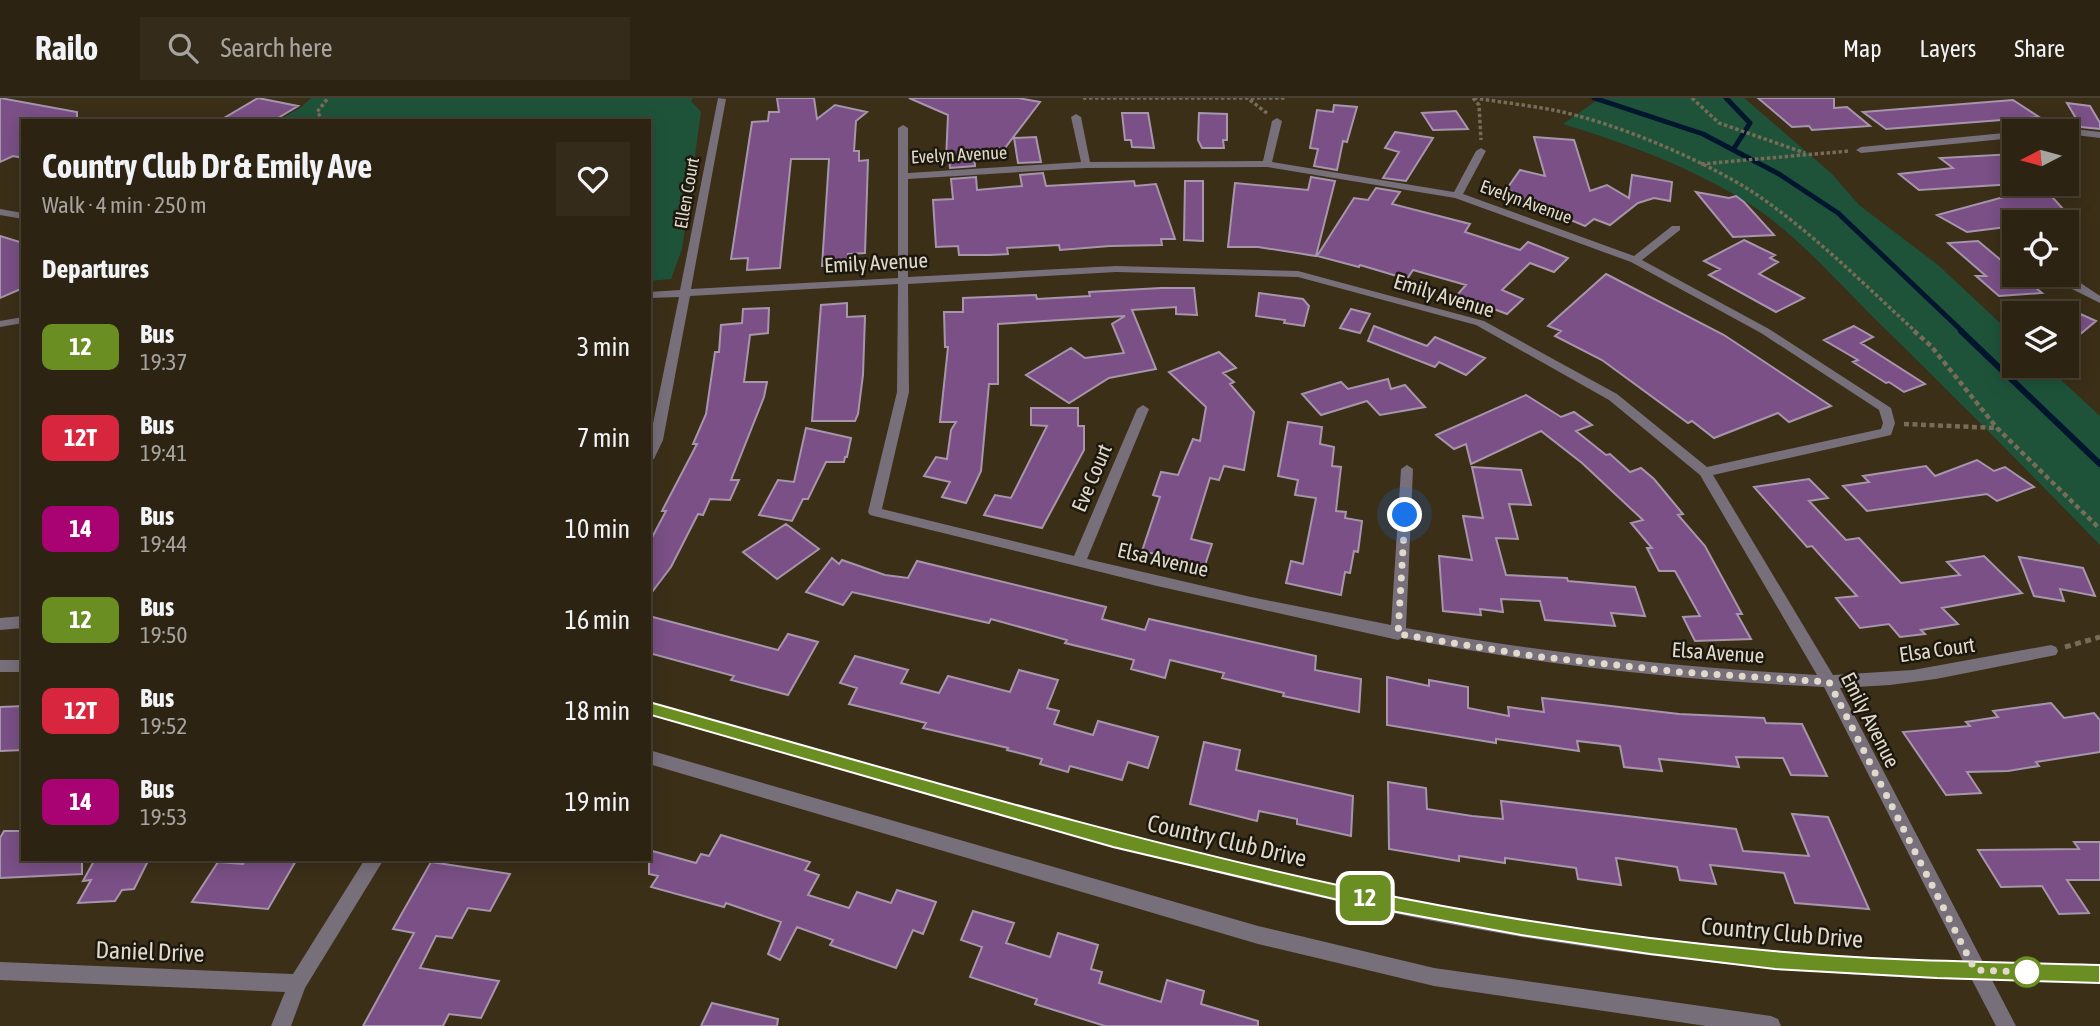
<!DOCTYPE html>
<meta charset="utf-8">
<style>
body{margin:0;font-family:"Asap Condensed",sans-serif;background:#342b1b;color:#f1f3f6;height:100vh;display:flex;flex-direction:column;font-size:26px;white-space:nowrap}
*{box-sizing:border-box;margin:0}
p{font-size:23px;color:#a6a49f}
.icon{flex:none;width:38px;height:38px;fill:none;stroke:currentColor;stroke-width:2;stroke-linecap:round;stroke-linejoin:round}
.map{position:relative;flex:1;overflow:hidden}
.side{position:absolute;left:21px;top:21px;width:630px;height:742px;display:flex;flex-direction:column;background:#2c2312;border-radius:0px;box-shadow:0 4px 18px #0003,0 0 0 2px #484032}
.side>*{flex:none}
.badge{padding:0 14px;border-radius:10px;font-size:24px;line-height:46px}
.needle{width:46px;rotate:264deg}
.tools{position:absolute;left:2002px;top:21px;display:grid;gap:14px}
.tools a{display:grid;place-items:center;width:77px;height:77px;border-radius:0px;background:#2c2312;box-shadow:0 4px 18px #0003,0 0 0 2px #484032;font-size:35px}
.you{position:absolute;width:35px;height:35px;margin:-18px;border:5px solid #fff;border-radius:50%;background:#1a73e8;box-shadow:0 0 0 10px #1a73e833}
.map>.badge{position:absolute;translate:-50% -50%;box-shadow:0 0 0 4px #fff}
h2{padding:0 21px;font-size:26px;line-height:63px}
.round{display:grid;place-items:center;flex:none;width:74px;height:74px;border-radius:0px;background:#342b1b}
.overview{display:flex;align-items:center;justify-content:space-between;height:119px;padding:0 21px}
h1{font-size:33px;font-weight:700;line-height:52px}
ul{padding:0;list-style:none}
li{display:flex;align-items:center;gap:21px;height:91px;padding:0 21px}
li div{flex:1}
li b{display:block;font-size:26px}
li em{font-style:normal}
li .badge{min-width:77px;font-weight:700;text-align:center}
header{display:flex;align-items:center;gap:42px;box-sizing:border-box;height:98px;padding:0 35px;background:#2c2312;border-bottom:2px solid #484032}
header strong{font-size:33px}
nav{display:flex;gap:38px;margin-inline-start:auto;font-size:24px}
.search{width:490px;height:63px;background:#342b1b;display:flex;align-items:center;gap:18px;box-sizing:border-box;padding:0 24px;border-radius:0px;color:#a6a49f;font-size:26px}
.map>svg:first-child{display:block}
.green{fill:#1e533a}
.lines{fill:none;stroke-linecap:round;stroke-linejoin:round}
.stream-far1{stroke:#00152e;stroke-width:5}
.stream{stroke:#00152e;stroke-width:6}
.building{fill:#7a5086;stroke:#a795ac;stroke-width:2}
.path-far2{stroke:#766c58;stroke-width:3.5;stroke-dasharray:3.5 2.5;stroke-linecap:butt}
.path-far1{stroke:#766c58;stroke-width:4.5;stroke-dasharray:5 3.5;stroke-linecap:butt}
.path{stroke:#766c58;stroke-width:5;stroke-dasharray:6 4.5;stroke-linecap:butt}
.minor{fill:#776f79;fill-rule:evenodd}
.line{fill:#6b8e23;stroke:#fff;stroke-width:2}
.walk{stroke:#e1dacc;stroke-width:7;stroke-dasharray:0 12.6}
.stop-dot{fill:#fff;stroke:#6b8e23;stroke-width:3.5}
.labels{text-anchor:middle;stroke-width:5;stroke-linejoin:round;paint-order:stroke}
.far-street-label{font-size:18px;fill:#e1dacc;stroke:#1d180e}
.street-label{font-size:21px;fill:#e1dacc;stroke:#1d180e}
.near-street-label{font-size:24px;fill:#e1dacc;stroke:#1d180e}
</style>
<header>
<strong>Railo</strong>
<div class="search"><svg class="icon" aria-label="search" viewBox="0 0 24 24"><circle cx="10" cy="10" r="6"/><path d="M15 15l6 6"/></svg>Search here</div>
<nav><a>Map</a><a>Layers</a><a>Share</a></nav>
</header>
<div class="map">
<svg width="2100" height="928" viewBox="0 0 2100 928">
<rect width="100%" height="100%" fill="#3b2f18"/>
<!-- green -->
<path class="green" d="M 311,0 L 693,0 L 691,3 L 701,14 L 682,151 L 671,181 L 649,183 L 649,23 L 277,23 L 300,10 Z
M 1600,0 L 1744,0 L 1832,76 L 1859,107 L 1938,167 L 2014,238 L 2014,268 L 2046,268 L 2100,318 L 2100,447 C 2026,371 1952,296 1876,222 C 1841,187 1800,141 1760,113 C 1700,72 1631,47 1563,26 Z"/>
<g class="lines">
<!-- stream-far1 -->
<path class="stream-far1" d="M 1594,0 L 1703,36 L 1779,76 L 1838,115 L 1963,234
M 1726,0 L 1750,25 L 1733,52"/>
<!-- stream -->
<path class="stream" d="M 1961,233 L 2100,366"/>
</g>
<!-- building -->
<path class="building" d="M 0,0 L 77,14 L 77,23 L 23,23 L 23,60 L 13,58 L 0,64 Z
M 258,0 L 298,8 L 273,23 L 219,23 Z
M 777,0 L 814,0 L 817,21 L 835,7 L 867,14 L 856,23 L 854,53 L 859,53 L 859,63 L 868,62 L 865,155 L 848,156 L 847,166 L 822,168 L 829,61 L 791,61 L 780,170 L 747,172 L 748,160 L 731,161 L 752,24 L 768,23 L 769,14 L 779,14 Z
M 909,0 L 1018,0 L 1040,4 L 1005,50 L 974,52 L 975,68 L 950,70 L 949,61 L 946,62 L 948,17 Z
M 1758,0 L 1834,0 L 1834,10 L 1847,9 L 1870,28 L 1812,32 L 1809,28 L 1792,29 Z
M 2013,2 L 2039,19 L 1886,31 L 1863,14 Z
M 2067,5 L 2090,8 L 2100,25 L 2100,31 L 2081,29 Z
M 1334,7 L 1357,9 L 1347,44 L 1343,43 L 1337,72 L 1314,68 L 1318,51 L 1310,50 L 1317,12 L 1333,14 Z
M 1456,13 L 1468,31 L 1433,32 L 1422,15 Z
M 1122,15 L 1148,15 L 1154,50 L 1132,49 L 1131,42 L 1125,42 Z
M 1199,15 L 1227,16 L 1227,42 L 1223,42 L 1224,50 L 1202,50 L 1198,42 Z
M 1395,34 L 1433,40 L 1406,83 L 1383,80 L 1399,54 L 1385,50 Z
M 1036,39 L 1041,64 L 1018,65 L 1014,40 Z
M 1534,39 L 1574,42 L 1590,93 L 1607,87 L 1629,100 L 1632,77 L 1672,84 L 1670,103 L 1654,100 L 1638,105 L 1610,127 L 1594,121 L 1585,128 L 1531,105 L 1529,108 L 1506,101 L 1511,93 L 1506,92 L 1520,72 L 1545,78 Z
M 2014,56 L 2014,86 L 1919,92 L 1899,76 L 1953,70 L 1940,60 Z
M 1043,75 L 1046,88 L 1134,83 L 1135,88 L 1156,86 L 1175,141 L 1161,141 L 1162,147 L 1110,148 L 1060,152 L 1059,147 L 1007,150 L 1008,156 L 990,157 L 959,157 L 958,148 L 936,149 L 933,102 L 953,101 L 951,81 L 976,79 L 977,92 L 1022,88 L 1020,77 Z
M 1311,79 L 1335,83 L 1316,158 L 1258,149 L 1228,149 L 1235,85 L 1308,92 Z
M 1185,83 L 1203,83 L 1203,143 L 1184,142 Z
M 2014,87 L 2043,89 L 2075,124 L 2014,124 L 2014,128 L 1967,134 L 1937,117 L 2015,96 Z
M 1376,90 L 1400,94 L 1392,106 L 1470,126 L 1465,134 L 1520,152 L 1528,144 L 1568,160 L 1554,174 L 1530,165 L 1502,192 L 1523,201 L 1507,216 L 1457,197 L 1466,187 L 1413,172 L 1407,181 L 1360,167 L 1359,169 L 1317,158 L 1354,100 L 1368,102 Z
M 1696,94 L 1729,100 L 1736,98 L 1744,104 L 1774,137 L 1733,139 Z
M 0,138 L 23,145 L 23,190 L 0,200 Z
M 1744,142 L 1775,157 L 1770,160 L 1778,164 L 1759,176 L 1804,200 L 1776,214 L 1709,177 L 1720,171 L 1704,163 Z
M 1978,143 L 2014,173 L 2014,177 L 2020,177 L 2042,195 L 1999,198 L 1976,178 L 1986,178 L 1948,145 Z
M 1606,176 L 1724,237 L 1831,308 L 1789,324 L 1778,315 L 1714,340 L 1692,323 L 1688,325 L 1602,262 L 1555,238 L 1561,233 L 1548,228 Z
M 1161,190 L 1194,190 L 1197,217 L 1176,216 L 1176,209 L 1132,212 L 1156,271 L 1109,280 L 1069,305 L 1026,277 L 1071,250 L 1085,260 L 1124,255 L 1112,226 L 1125,218 L 998,226 L 998,286 L 989,286 L 981,373 L 966,405 L 942,399 L 950,384 L 924,378 L 936,359 L 947,361 L 951,332 L 956,324 L 940,324 L 948,249 L 945,249 L 944,214 L 963,214 L 963,200 L 1036,197 L 1037,201 L 1090,198 L 1089,194 Z
M 1259,195 L 1303,201 L 1309,208 L 1304,228 L 1284,225 L 1285,222 L 1256,218 Z
M 847,205 L 847,219 L 865,218 L 863,277 L 858,316 L 855,323 L 812,323 L 821,207 Z
M 769,210 L 768,235 L 750,237 L 744,284 L 767,284 L 764,299 L 731,382 L 739,382 L 730,402 L 710,401 L 703,417 L 698,416 L 671,469 L 649,498 L 649,445 L 666,413 L 662,413 L 697,346 L 693,346 L 706,316 L 715,254 L 719,254 L 721,227 L 742,225 L 743,211 Z
M 2067,210 L 2096,223 L 2067,247 Z
M 1351,211 L 1370,216 L 1360,235 L 1340,230 Z
M 1374,228 L 1427,248 L 1435,239 L 1485,260 L 1466,277 L 1439,264 L 1435,269 L 1368,243 Z
M 1854,228 L 1873,239 L 1861,245 L 1925,286 L 1904,294 L 1889,284 L 1886,285 L 1853,264 L 1858,262 L 1824,242 Z
M 1219,254 L 1236,270 L 1223,275 L 1234,284 L 1230,286 L 1254,314 L 1244,372 L 1224,368 L 1219,382 L 1210,380 L 1191,441 L 1212,446 L 1205,467 L 1142,453 L 1160,399 L 1153,397 L 1161,374 L 1178,377 L 1193,341 L 1200,343 L 1206,309 L 1169,274 Z
M 1388,281 L 1391,291 L 1405,287 L 1425,309 L 1380,317 L 1367,303 L 1321,317 L 1302,296 L 1341,284 L 1348,291 Z
M 1526,297 L 1561,319 L 1574,314 L 1592,327 L 1576,333 L 1606,357 L 1610,356 L 1630,374 L 1641,370 L 1654,381 L 1683,416 L 1678,417 L 1705,448 L 1742,516 L 1737,516 L 1751,541 L 1695,543 L 1683,519 L 1700,518 L 1675,473 L 1659,473 L 1647,450 L 1652,450 L 1631,425 L 1643,422 L 1582,365 L 1541,333 L 1471,366 L 1466,346 L 1454,351 L 1436,337 Z
M 1031,310 L 1078,310 L 1078,328 L 1084,328 L 1084,352 L 1042,430 L 984,417 L 995,397 L 1011,400 L 1047,328 L 1031,327 Z
M 1288,324 L 1322,329 L 1320,346 L 1334,349 L 1332,368 L 1341,369 L 1336,413 L 1346,414 L 1345,420 L 1362,423 L 1358,454 L 1354,453 L 1350,475 L 1345,474 L 1341,497 L 1286,485 L 1291,463 L 1303,466 L 1316,400 L 1295,397 L 1298,382 L 1278,378 Z
M 806,330 L 851,340 L 847,359 L 845,359 L 844,364 L 826,364 L 808,401 L 803,401 L 792,423 L 759,417 L 778,382 L 794,384 Z
M 1977,362 L 1994,373 L 2005,369 L 2034,389 L 1997,403 L 1987,396 L 1867,413 L 1843,388 L 1869,384 L 1863,378 L 1926,368 L 1935,378 Z
M 1472,369 L 1521,372 L 1531,407 L 1509,406 L 1518,441 L 1496,440 L 1506,477 L 1567,480 L 1568,483 L 1635,489 L 1645,518 L 1611,515 L 1615,528 L 1545,522 L 1540,503 L 1501,501 L 1503,514 L 1480,511 L 1481,517 L 1443,513 L 1439,458 L 1472,462 L 1463,418 L 1483,420 Z
M 1809,381 L 1828,400 L 1809,403 L 1846,442 L 1859,440 L 1901,485 L 1960,477 L 1947,464 L 1984,458 L 2022,495 L 1942,510 L 1958,526 L 1921,532 L 1925,536 L 1900,539 L 1889,526 L 1860,530 L 1836,500 L 1857,498 L 1812,448 L 1807,449 L 1754,389 Z
M 786,426 L 819,451 L 777,481 L 743,454 Z
M 2019,459 L 2083,470 L 2095,498 L 2060,491 L 2064,503 L 2034,498 Z
M 832,460 L 839,466 L 842,462 L 885,477 L 908,480 L 917,463 L 1106,509 L 1102,521 L 1145,532 L 1149,521 L 1316,558 L 1315,572 L 1361,581 L 1359,614 L 1283,598 L 1284,595 L 1222,580 L 1224,575 L 1170,562 L 1165,580 L 1131,571 L 1134,562 L 1065,545 L 1067,542 L 991,521 L 989,525 L 852,494 L 843,507 L 806,494 Z
M 649,518 L 778,552 L 788,536 L 818,544 L 788,597 L 731,582 L 734,578 L 649,555 Z
M 855,558 L 908,572 L 901,585 L 939,595 L 948,578 L 1010,594 L 1019,572 L 1058,582 L 1047,610 L 1059,613 L 1054,626 L 1093,637 L 1098,623 L 1158,639 L 1148,670 L 1128,664 L 1122,682 L 1070,668 L 1068,674 L 1040,666 L 1042,661 L 1007,652 L 1008,650 L 923,630 L 926,625 L 849,606 L 857,590 L 840,585 Z
M 1387,579 L 1429,588 L 1429,582 L 1468,589 L 1468,610 L 1509,618 L 1508,609 L 1544,614 L 1542,600 L 1679,616 L 1764,620 L 1766,625 L 1802,626 L 1827,678 L 1791,677 L 1783,660 L 1736,659 L 1739,669 L 1659,661 L 1662,673 L 1624,669 L 1620,648 L 1577,643 L 1579,653 L 1496,641 L 1496,645 L 1387,627 Z
M 2051,605 L 2064,620 L 2094,615 L 2100,622 L 2100,654 L 2036,664 L 2039,668 L 2008,673 L 1967,674 L 1981,695 L 1946,697 L 1903,634 L 1970,628 L 1966,624 L 1998,619 L 1993,613 Z
M 23,608 L 23,652 L 0,653 L 0,609 Z
M 1204,644 L 1240,652 L 1236,672 L 1353,698 L 1351,738 L 1297,726 L 1297,721 L 1259,713 L 1257,723 L 1190,706 Z
M 1388,684 L 1426,690 L 1427,711 L 1472,718 L 1503,721 L 1501,703 L 1736,731 L 1743,753 L 1809,758 L 1792,716 L 1828,719 L 1869,811 L 1795,805 L 1784,775 L 1710,767 L 1716,786 L 1680,782 L 1677,769 L 1616,760 L 1621,787 L 1578,781 L 1576,770 L 1505,760 L 1505,765 L 1459,758 L 1459,763 L 1389,751 Z
M 4,733 L 23,733 L 23,761 L 82,761 L 82,776 L 0,780 L 0,740 Z
M 721,737 L 810,764 L 805,772 L 819,777 L 808,797 L 849,810 L 857,794 L 891,805 L 897,792 L 936,804 L 923,836 L 913,832 L 896,870 L 830,847 L 833,842 L 797,829 L 780,862 L 768,856 L 781,824 L 726,805 L 724,809 L 651,789 L 658,778 L 649,776 L 649,752 L 696,765 L 701,756 L 709,758 Z
M 2074,744 L 2100,744 L 2100,782 L 2067,782 L 2089,815 L 2059,816 L 2042,788 L 2001,789 L 1978,752 L 2079,751 Z
M 95,761 L 149,761 L 134,791 L 122,792 L 115,803 L 78,805 L 91,782 L 83,783 Z
M 246,761 L 297,761 L 268,811 L 192,804 L 218,764 L 243,766 Z
M 431,764 L 510,776 L 490,813 L 468,810 L 452,840 L 436,838 L 420,870 L 499,883 L 481,920 L 449,916 L 443,928 L 363,928 L 414,835 L 393,831 Z
M 973,813 L 1014,825 L 1006,845 L 1050,859 L 1058,835 L 1098,847 L 1091,871 L 1102,874 L 1099,885 L 1161,904 L 1167,882 L 1204,893 L 1201,906 L 1258,923 L 1258,928 L 1105,928 L 1035,906 L 1037,901 L 970,879 L 982,849 L 961,842 Z
M 712,905 L 778,921 L 777,928 L 701,928 Z"/>
<g class="lines">
<!-- path-far2 -->
<path class="path-far2" d="M 1083,0 L 1287,0
M 1473,0 L 1479,7 L 1481,42
M 1474,0 C 1500,4 1527,7 1553,12 C 1615,24 1712,65 1763,101 C 1818,140 1867,189 1916,234
M 1692,0 L 1719,25 L 1805,55
M 1250,2 L 1268,16
M 324,23 L 317,14 L 328,0
M 1701,66 L 1849,53"/>
<!-- path-far1 -->
<path class="path-far1" d="M 1914,233 L 1931,248 L 1997,330 L 2100,431
M 1904,326 L 1997,330"/>
<!-- path -->
<path class="path" d="M 2065,549 L 2100,539"/>
<!-- minor -->
<path class="minor" d="M 718,0 L 726,1 L 691,191 L 898,180 L 898,30 L 903,27 L 908,30 L 908,75 L 1081,64 L 1071,19 L 1076,16 L 1081,19 L 1090,64 L 1263,63 L 1272,23 L 1277,20 L 1282,23 L 1272,64 L 1454,94 L 1476,53 L 1481,50 L 1486,53 L 1463,96 L 1634,158 L 1672,128 L 1680,128 L 1680,132 L 1642,162 L 1769,231 L 1891,310 L 1895,325 L 1891,337 L 1713,377 L 1833,577 L 1913,572 L 2051,547 L 2056,549 L 2058,553 L 2056,557 L 1936,581 L 1890,587 L 1840,590 L 1983,864 L 2100,867 L 2100,885 L 1992,882 L 2016,928 L 1996,928 L 1972,882 C 1784,876 1597,856 1412,819 C 1154,767 902,689 649,616 L 649,604 C 902,675 1155,753 1413,802 C 1595,837 1778,858 1963,863 L 1824,589 C 1682,582 1541,567 1402,540 L 1398,542 L 1157,488 L 870,417 L 868,414 L 897,294 L 898,186 L 690,198 L 663,342 L 654,361 L 649,362 L 649,345 L 679,199 L 649,200 L 649,194 L 680,192 ZM 1267,69 L 1455,100 L 1631,164 L 1761,235 L 1879,312 L 1883,325 L 1881,331 L 1707,369 L 1617,296 L 1484,223 L 1298,173 L 1116,168 L 908,179 L 908,81 L 1086,70 ZM 1116,174 L 1298,179 L 1476,227 L 1609,302 L 1700,377 L 1817,577 C 1679,569 1542,555 1406,530 L 1413,371 L 1407,367 L 1401,371 L 1391,527 L 1251,499 L 1087,461 L 1149,311 L 1143,307 L 1137,311 L 1074,458 L 882,411 L 909,294 L 908,186 Z
M 2067,30 L 2100,34 L 2100,40 L 2067,36 L 2067,33 L 2062,33 Z
M 2014,34 L 2014,40 L 1861,55 L 1856,52 L 1861,49 Z
M 0,111 L 23,115 L 23,121 L 0,117 Z
M 2067,176 L 2100,198 L 2100,205 L 2072,191 L 2056,177 Z
M 23,219 L 23,225 L 0,229 L 0,223 Z
M 23,518 L 23,530 L 0,532 L 0,520 Z
M 0,562 L 23,562 L 23,574 L 0,574 Z
M 649,652 L 1258,828 L 1434,870 L 1771,918 L 1778,921 L 1781,928 L 1706,928 L 1434,888 L 1258,846 L 649,666 Z
M 365,761 L 384,761 L 305,890 L 291,928 L 271,928 L 285,894 L 0,882 L 0,864 L 293,876 Z"/>
</g>
<!-- line -->
<path class="line" d="M 649,604 C 886,670 1121,741 1361,792 C 1496,820 1635,841 1773,853 C 1882,863 1991,864 2100,867 L 2100,885 L 1937,880 L 1775,871 L 1650,856 L 1521,837 L 1364,808 L 1113,749 L 644,615 L 642,610 Z"/>
<g class="lines">
<!-- walk -->
<path class="walk" d="M 1405,417 L 1398,536 L 1533,558 L 1680,574 L 1829,584 L 1975,872 L 2027,874"/>
</g>
<!-- markers -->
<circle class="stop-dot" cx="2027" cy="874" r="14"/>
<g class="labels">
<!-- far-street labels -->
<g class="far-street-label">
<text transform="translate(959 57) rotate(-3)" y="6">Evelyn Avenue</text>
<text transform="translate(687 95) rotate(-80)" y="6">Ellen Court</text>
<text transform="translate(1526 104) rotate(20)" y="6">Evelyn Avenue</text>
</g>
<!-- street labels -->
<g class="street-label">
<text transform="translate(876 165) rotate(-3)" y="7">Emily Avenue</text>
<text transform="translate(1444 198) rotate(17)" y="7">Emily Avenue</text>
<text transform="translate(1092 380) rotate(-67)" y="7">Eve Court</text>
<text transform="translate(1163 462) rotate(13)" y="7">Elsa Avenue</text>
<text transform="translate(1937 552) rotate(-8)" y="7">Elsa Court</text>
<text transform="translate(1718 555) rotate(4)" y="7">Elsa Avenue</text>
<text transform="translate(1870 622) rotate(63)" y="7">Emily Avenue</text>
</g>
<!-- near-street labels -->
<g class="near-street-label">
<text transform="translate(1227 743) rotate(13)" y="8">Country Club Drive</text>
<text transform="translate(1782 835) rotate(5)" y="8">Country Club Drive</text>
<text transform="translate(150 854) rotate(2)" y="8">Daniel Drive</text>
</g>
</g>
</svg>
<div class="tools">
<a><svg class="needle" viewBox="-14 -14 28 28"><path d="M0-13l5 13h-10z" fill="#e53935"/><path d="M0 13l5-13h-10z" fill="#a6a49f"/></svg></a>
<a><svg class="icon" aria-label="locate" viewBox="0 0 24 24"><circle cx="12" cy="12" r="6"/><path d="M12 2v4M12 18v4M2 12h4M18 12h4"/></svg></a>
<a><svg class="icon" aria-label="layers" viewBox="0 0 24 24"><path d="M12 4l9 5-9 5-9-5zM3 14l9 5 9-5"/></svg></a>
</div>
<div class="you" style="left:1405px;top:417px"></div>
<b class="badge" style="left:1365px;top:800px;background:#6b8e23;color:#fff">12</b>
<section class="side">
<div class="overview"><div><h1>Country Club Dr &amp; Emily Ave</h1><p>Walk · 4 min · 250 m</p></div><a class="round"><svg class="icon" aria-label="heart" viewBox="0 0 24 24"><path d="M12 20l-8-8c-3-5 5-10 8-4 3-6 11-1 8 4z"/></svg></a></div>
<h2>Departures</h2>
<ul>
<li><span class="badge" style="background:#6b8e23;color:#fff">12</span><div><b>Bus</b><p>19:37</p></div><em>3 min</em></li>
<li><span class="badge" style="background:#d7263d;color:#fff">12T</span><div><b>Bus</b><p>19:41</p></div><em>7 min</em></li>
<li><span class="badge" style="background:#a90272;color:#fff">14</span><div><b>Bus</b><p>19:44</p></div><em>10 min</em></li>
<li><span class="badge" style="background:#6b8e23;color:#fff">12</span><div><b>Bus</b><p>19:50</p></div><em>16 min</em></li>
<li><span class="badge" style="background:#d7263d;color:#fff">12T</span><div><b>Bus</b><p>19:52</p></div><em>18 min</em></li>
<li><span class="badge" style="background:#a90272;color:#fff">14</span><div><b>Bus</b><p>19:53</p></div><em>19 min</em></li>
</ul>
</section>
</div>
